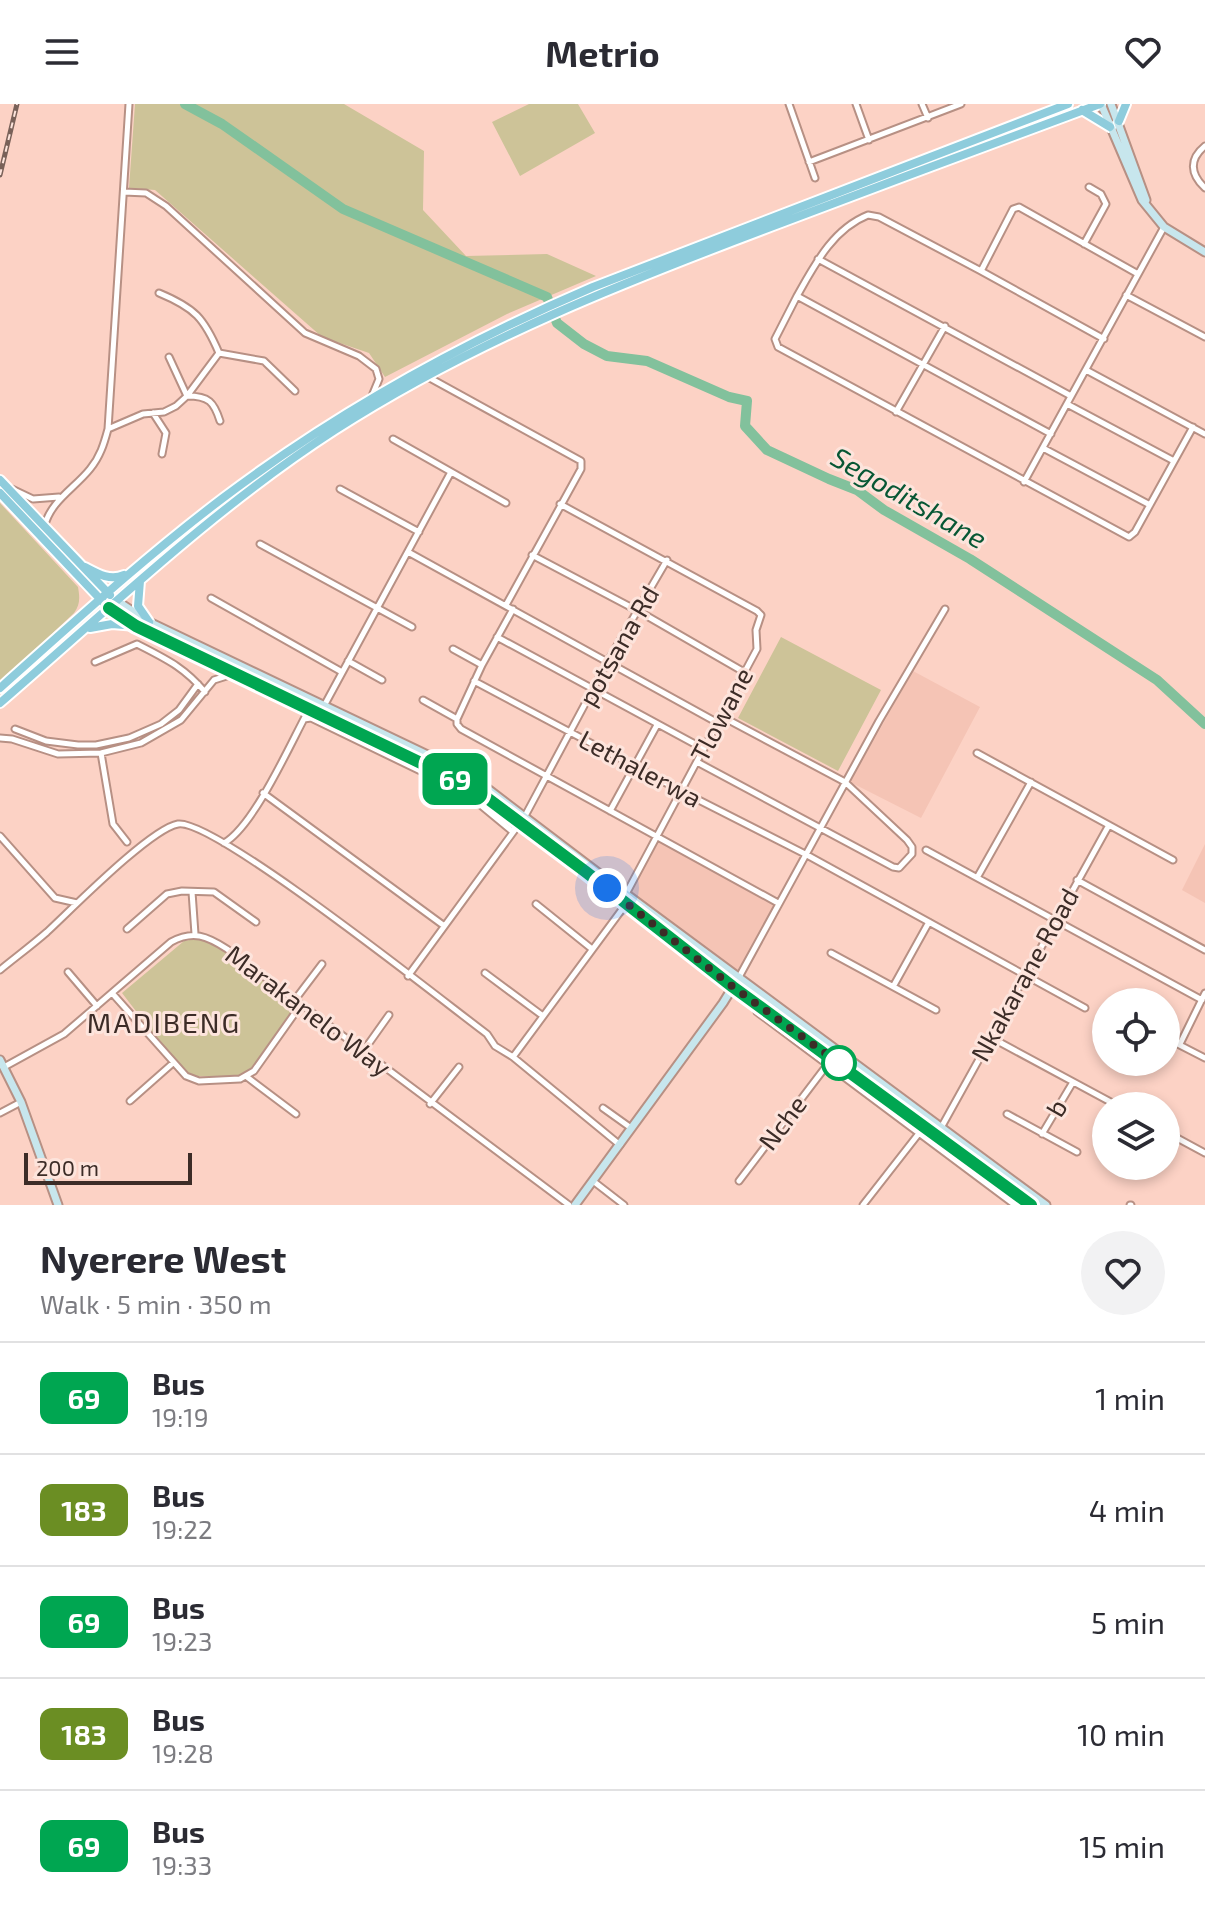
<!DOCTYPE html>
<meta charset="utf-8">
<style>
body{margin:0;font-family:"Exo 2",sans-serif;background:#f2f2f3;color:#2b2b33;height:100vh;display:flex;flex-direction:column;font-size:30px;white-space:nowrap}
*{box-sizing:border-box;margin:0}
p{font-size:26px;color:#7c7c81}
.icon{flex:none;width:44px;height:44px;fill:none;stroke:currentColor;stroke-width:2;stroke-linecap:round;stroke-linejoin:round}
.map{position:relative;height:1101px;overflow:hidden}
.panel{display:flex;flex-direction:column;background:#fff;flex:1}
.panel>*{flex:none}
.badge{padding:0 16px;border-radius:12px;font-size:28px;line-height:52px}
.buttons{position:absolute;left:1092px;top:884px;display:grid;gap:16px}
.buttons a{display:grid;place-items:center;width:88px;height:88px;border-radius:50%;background:#fff;box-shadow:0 4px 12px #0003;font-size:40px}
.scale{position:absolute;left:24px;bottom:20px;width:168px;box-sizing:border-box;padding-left:8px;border:4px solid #3c2c27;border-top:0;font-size:22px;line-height:28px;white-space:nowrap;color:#3c2c27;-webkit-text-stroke:6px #fde4dc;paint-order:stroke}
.you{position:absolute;width:40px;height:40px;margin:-20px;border:6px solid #fff;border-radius:50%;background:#1a73e8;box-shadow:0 0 0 12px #1a73e833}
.map>.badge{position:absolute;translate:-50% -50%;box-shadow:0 0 0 4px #fff}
.round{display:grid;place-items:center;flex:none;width:84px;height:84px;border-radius:42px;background:#f2f2f3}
.headline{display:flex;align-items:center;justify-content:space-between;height:136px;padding:0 40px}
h1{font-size:38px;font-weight:700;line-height:60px}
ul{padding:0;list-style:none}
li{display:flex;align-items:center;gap:24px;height:112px;padding:0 40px;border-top:2px solid #e1e1e2}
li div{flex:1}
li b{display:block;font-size:30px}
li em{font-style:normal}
li .badge{min-width:88px;font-weight:700;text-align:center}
header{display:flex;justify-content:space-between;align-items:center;height:104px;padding:0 40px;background:#fff;font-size:36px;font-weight:700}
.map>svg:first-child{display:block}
.built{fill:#f5c4b5}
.green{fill:#cdc398}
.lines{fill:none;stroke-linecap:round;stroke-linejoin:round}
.river{stroke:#82c19c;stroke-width:10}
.street-casing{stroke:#b79084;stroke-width:9}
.secondary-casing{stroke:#b79084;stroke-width:11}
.primary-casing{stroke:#fff;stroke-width:12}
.street{stroke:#fff;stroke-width:5}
.secondary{stroke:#c7e6ed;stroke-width:7}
.primary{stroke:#8eccdc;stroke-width:8}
.rail-casing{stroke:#796159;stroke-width:5}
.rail{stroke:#fde4dc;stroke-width:2;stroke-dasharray:6;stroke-linecap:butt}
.line-casing{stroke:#fff;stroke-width:18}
.line{stroke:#00a651;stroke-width:12}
.walk{stroke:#3c2c27;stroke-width:8;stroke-dasharray:0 14.4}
.stop-dot{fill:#fff;stroke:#00a651;stroke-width:4}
.labels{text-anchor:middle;stroke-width:6;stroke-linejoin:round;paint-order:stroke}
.street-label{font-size:26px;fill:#3c2c27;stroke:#fde4dc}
.water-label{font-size:28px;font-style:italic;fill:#075734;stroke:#fde4dc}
.neighbourhood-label{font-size:28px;letter-spacing:2px;fill:#3c2c27;stroke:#fde4dc}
</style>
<header><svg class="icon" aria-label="menu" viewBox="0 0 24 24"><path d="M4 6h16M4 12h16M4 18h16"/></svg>Metrio<svg class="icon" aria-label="heart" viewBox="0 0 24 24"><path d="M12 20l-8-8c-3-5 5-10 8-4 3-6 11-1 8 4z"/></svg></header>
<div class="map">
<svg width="1205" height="1101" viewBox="0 0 1205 1101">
<rect width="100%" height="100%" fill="#fcd2c5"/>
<!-- built -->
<path class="built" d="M 913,567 L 980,603 L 921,714 L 850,678 Z
M 659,737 L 779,803 L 737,873 L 629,791 Z
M 1205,740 L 1205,799 L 1182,786 Z"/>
<!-- green -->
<path class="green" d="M 135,0 L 344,0 L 424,47 L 423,106 L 466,152 L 547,150 L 596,172 L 507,210 L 385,273 L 369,249 L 322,233 L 155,86 L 129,84 Z
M 529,0 L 578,0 L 595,29 L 520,72 L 492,18 Z
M 0,399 L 78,483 C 80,494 80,501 74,509 L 0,579 Z
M 781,533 L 881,586 L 838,667 L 738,614 Z
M 200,834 L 211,835 L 300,902 L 247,973 L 186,972 L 122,889 L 184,837 Z"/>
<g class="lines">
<!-- river -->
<path class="river" d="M 185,0 L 222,20 L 343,105 L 547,193 L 557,219 L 584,240 L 607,252 L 647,257 L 729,293 L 747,297 L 745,322 L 767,346 L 829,375 L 857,386 L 884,406 L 970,455 L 1157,576 L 1205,620"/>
<defs>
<path id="street" d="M 789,0 L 815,74
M 856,0 L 869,36
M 922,0 L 928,14
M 1205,42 C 1189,55 1190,70 1205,84
M 809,58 L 961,0
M 124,88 L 146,89 L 166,102 L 305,229 L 359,252 L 376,265 L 379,275 L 372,292
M 1084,140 L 1106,100 L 1101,90 L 1089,83
M 818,155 L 1071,292
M 159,189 C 195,204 204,214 219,249
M 1126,191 L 1205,233
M 797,192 C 815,160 833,125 868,111 L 879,113 L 981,167
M 1104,235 L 981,167 L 1013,105 L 1019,103 L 1138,170
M 219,249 L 264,257 L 295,287
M 169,253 L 187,292 C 209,292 214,298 220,317
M 1086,266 L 1205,330
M 428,273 L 581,357 L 581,365 L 506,501
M 1067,300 L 1174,357
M 896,308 L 945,222
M 153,309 L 166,329 L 162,350
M 108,325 L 143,310 L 164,308 L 176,302 L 187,292 L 219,249
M 1051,330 L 797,192 L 775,235 L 778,243 L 1129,433 L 1135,428 L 1193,323
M 393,335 L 506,399
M 1043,344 L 1150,401
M 1024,378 L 1164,123
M 12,385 L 33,395 L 59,393
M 340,385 L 419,428
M 560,400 L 757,507 L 761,511 L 756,526 L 757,545 L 626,790
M 44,424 C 50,397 74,385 90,365 C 100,353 104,340 108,325 L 129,0
M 260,440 L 412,523
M 408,448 L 718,619
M 532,451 L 640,508 L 744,568
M 211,494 L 342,568
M 513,505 L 482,561 L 457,615 L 457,620 L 461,625 L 778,799
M 497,533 L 704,645
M 453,545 L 482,561
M 348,557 L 382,576
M 95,558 L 137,540 C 166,555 184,563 205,588
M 474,577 L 681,687 L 807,751 L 1085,904
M 423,596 L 457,615
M 324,602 L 451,368
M 304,615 L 311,614 L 466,689 L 513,728
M 15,625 L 46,637 L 78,641 L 96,641 L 129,634 L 161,620 L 179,606 L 198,580
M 0,634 L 12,635 L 58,650 L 101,649 L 141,639 L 181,616 L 214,576 L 233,570
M 101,649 L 113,720 L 127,738
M 977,649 L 1173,756
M 697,658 L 893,763 L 899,764 L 912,750 L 912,743 L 907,736 L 845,678 L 721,612
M 263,689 L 443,821
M 610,707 L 657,621
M 0,732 L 55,794 L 77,799
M 224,739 C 253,723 289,643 305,613
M 926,746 L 1202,896
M 978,772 L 1031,678
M 1077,776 L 1205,846
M 192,788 L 195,830
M 536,800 L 592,845
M 127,825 L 167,790 L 182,787 L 214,788 L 256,818
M 831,849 L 936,906
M 0,866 C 16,853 32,841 47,828 C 71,806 150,725 178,720 C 214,714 444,898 487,930 L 495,942 L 513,953 L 620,1041
M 68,868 L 97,902
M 485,869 L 543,912
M 408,872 L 525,712 L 608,557 L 667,456
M 739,873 L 879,617 L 945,505
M 894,881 L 929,818
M 112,889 L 186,972 L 199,977 L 240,975 L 254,967 L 300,902
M 294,897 L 322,860
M 757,908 L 1015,1101
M 990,933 L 1118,1002
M 1166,934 L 1205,954
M 1180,940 L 1205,889
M 362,949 L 389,911
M 513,953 L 626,800
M 4,963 L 64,930 L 171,838 C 193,826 207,832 227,845 L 569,1101
M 247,973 L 296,1010
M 130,997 L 173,959
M 430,1000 L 459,963
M 603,1004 L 631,1024
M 0,1009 L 21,998
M 1007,1010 L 1077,1048
M 942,1022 L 1109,721
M 1166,1028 L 1205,1049
M 1042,1030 L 1073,978
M 593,1077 L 624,1101
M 739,1077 L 827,961
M 863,1101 L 920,1028
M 1130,1101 L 1131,1101"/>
<path id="secondary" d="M 1101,0 L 1142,96 L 1164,123 L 1205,148
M 1111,0 L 1146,96
M 117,497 L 149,518 L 459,666 L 480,679 L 626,790 L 1046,1101
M 109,504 L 136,522 L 475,685 L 566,753 L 733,883 L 1031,1101
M 0,956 L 21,998 L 58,1101
M 575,1101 L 723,899 L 739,873"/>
<path id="primary" d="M 1082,6 L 1110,23
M 1119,17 L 1126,0
M 0,376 L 110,491
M 0,389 L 103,498
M 85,463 C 98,470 110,477 124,471
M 140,477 L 138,502 L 149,518
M 90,524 L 112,520 L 136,522
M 0,584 C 73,519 145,453 223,394 C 337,308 462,239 593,183 L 1068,0
M 0,599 C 109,505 214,404 335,326 C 475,236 629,176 784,118 C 889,78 995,39 1100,0"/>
</defs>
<!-- street casing -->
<use href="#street" class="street-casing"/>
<!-- secondary casing -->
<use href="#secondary" class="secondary-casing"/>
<!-- primary casing -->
<use href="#primary" class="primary-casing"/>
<!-- street -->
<use href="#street" class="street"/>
<!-- secondary -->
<use href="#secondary" class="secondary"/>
<!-- primary -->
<use href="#primary" class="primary"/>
<defs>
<path id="rail" d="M 0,71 L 17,0"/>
</defs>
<!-- rail casing -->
<use href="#rail" class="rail-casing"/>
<!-- rail -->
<use href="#rail" class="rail"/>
</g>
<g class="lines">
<defs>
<path id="line" d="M 109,504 L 136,522 L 475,685 L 586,768 L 733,883 L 1031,1101"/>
</defs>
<!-- line casing -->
<use href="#line" class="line-casing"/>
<!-- line -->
<use href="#line" class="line"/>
<!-- walk -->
<path class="walk" d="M 607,784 L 733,883 L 839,959"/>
</g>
<!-- markers -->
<circle class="stop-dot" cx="839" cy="959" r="16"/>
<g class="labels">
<!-- street labels -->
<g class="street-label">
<text transform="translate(619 542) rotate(-60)" y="9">potsana Rd</text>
<text transform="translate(722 611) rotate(-62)" y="9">Tlowane</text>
<text transform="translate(640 665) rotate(28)" y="9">Lethalerwa</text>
<text transform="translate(1025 871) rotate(-61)" y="9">Nkakarane Road</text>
<text transform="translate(308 907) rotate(37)" y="9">Marakanelo Way</text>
<text transform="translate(1057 1004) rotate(-60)" y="9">b</text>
<text transform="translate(783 1019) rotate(-53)" y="9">Nche</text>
</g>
<!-- water labels -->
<g class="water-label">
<text transform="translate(909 394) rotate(30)" y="10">Segoditshane</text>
</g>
<!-- neighbourhood labels -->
<g class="neighbourhood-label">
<text x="164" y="929">MADIBENG</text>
</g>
</g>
</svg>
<div class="buttons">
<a><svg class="icon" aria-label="locate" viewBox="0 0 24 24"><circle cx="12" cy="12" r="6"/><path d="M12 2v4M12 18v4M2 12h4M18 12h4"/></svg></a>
<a><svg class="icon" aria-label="layers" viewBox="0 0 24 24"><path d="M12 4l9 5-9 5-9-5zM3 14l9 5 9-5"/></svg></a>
</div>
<div class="scale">200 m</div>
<div class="you" style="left:607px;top:784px"></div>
<b class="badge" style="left:455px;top:675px;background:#00a651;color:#fff">69</b>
</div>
<section class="panel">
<div class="headline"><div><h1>Nyerere West</h1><p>Walk · 5 min · 350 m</p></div><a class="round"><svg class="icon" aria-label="heart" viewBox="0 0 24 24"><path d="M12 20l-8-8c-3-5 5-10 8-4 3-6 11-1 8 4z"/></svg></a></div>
<ul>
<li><span class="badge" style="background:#00a651;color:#fff">69</span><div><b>Bus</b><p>19:19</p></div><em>1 min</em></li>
<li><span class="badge" style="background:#6b8e23;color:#fff">183</span><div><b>Bus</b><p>19:22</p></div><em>4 min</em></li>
<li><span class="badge" style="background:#00a651;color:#fff">69</span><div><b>Bus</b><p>19:23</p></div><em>5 min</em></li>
<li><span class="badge" style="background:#6b8e23;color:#fff">183</span><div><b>Bus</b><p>19:28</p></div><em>10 min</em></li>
<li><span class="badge" style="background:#00a651;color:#fff">69</span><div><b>Bus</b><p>19:33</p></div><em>15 min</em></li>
</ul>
</section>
